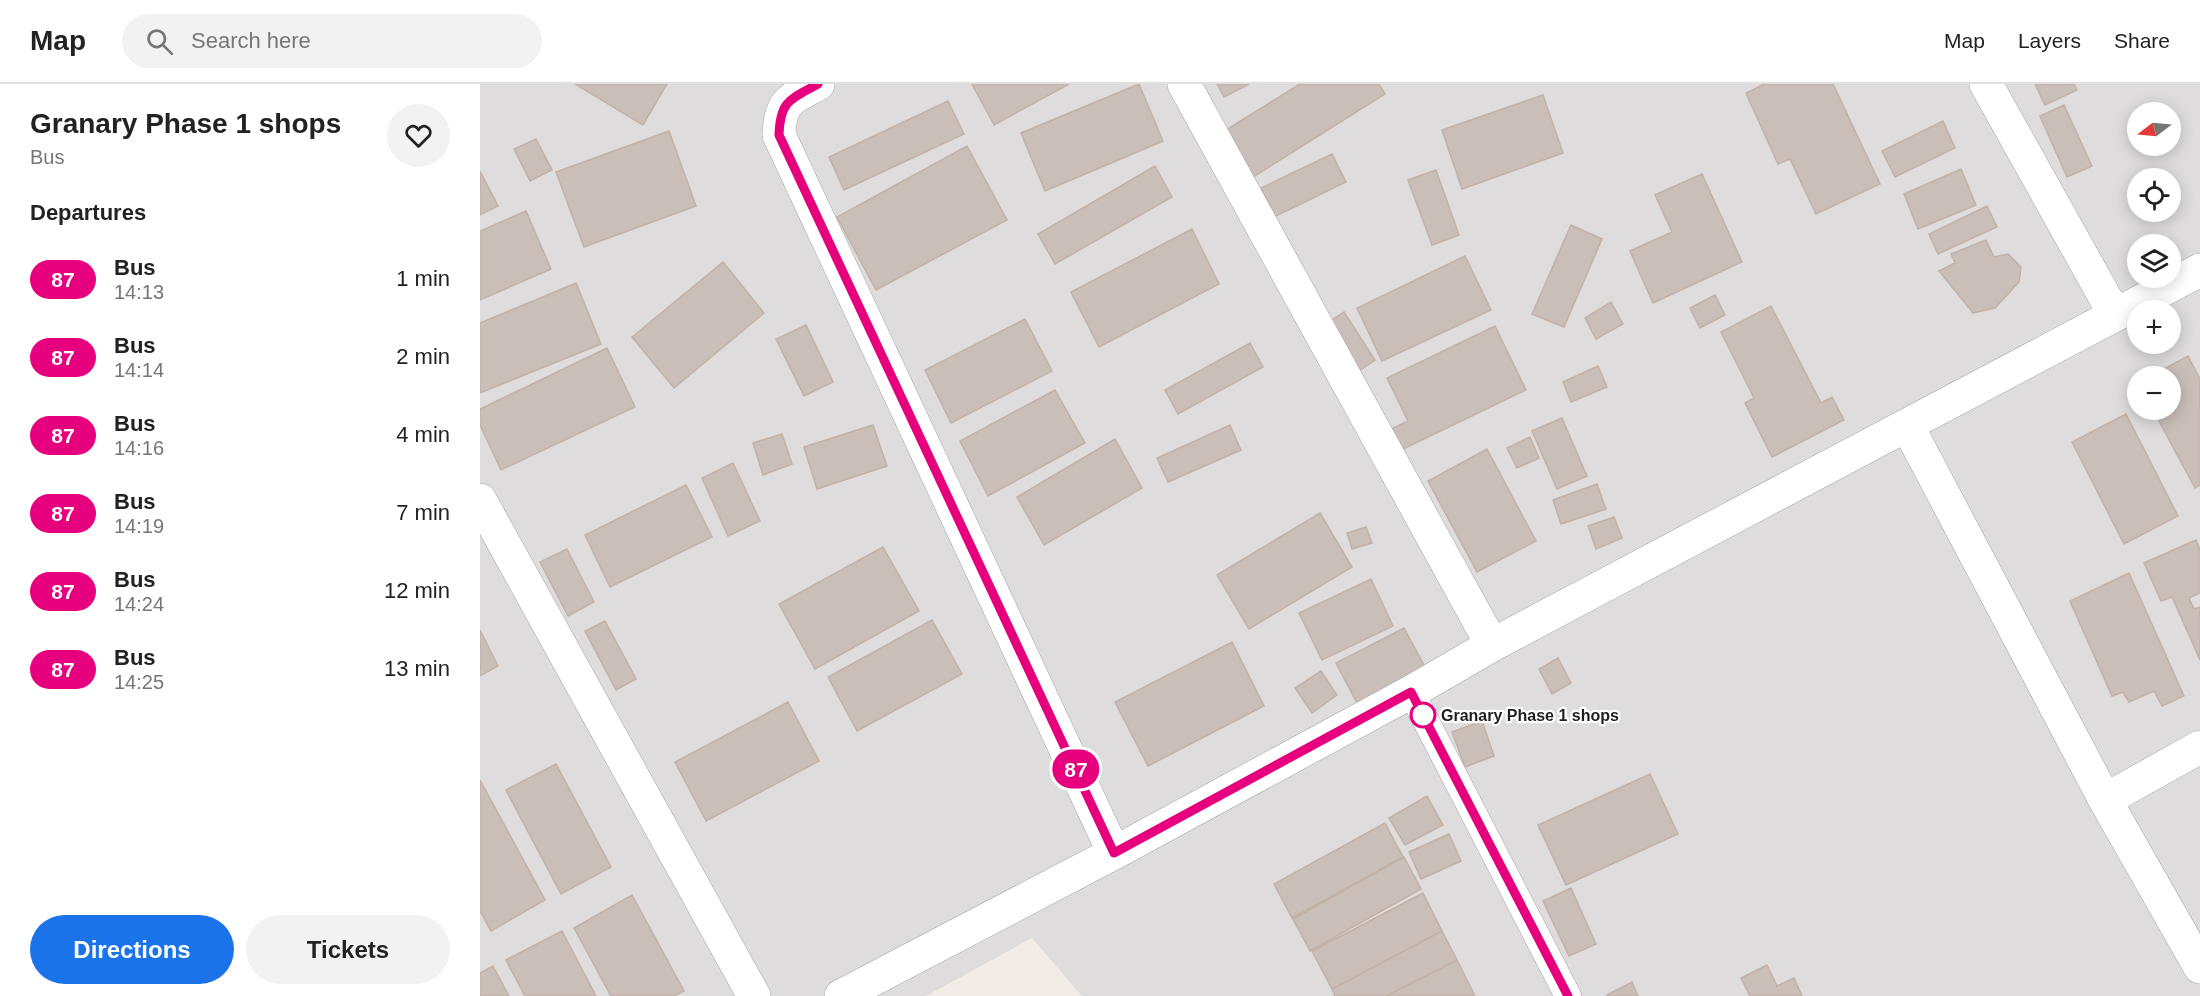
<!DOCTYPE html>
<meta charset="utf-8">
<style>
body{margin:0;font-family:Helvetica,sans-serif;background:#f2f2f2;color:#222;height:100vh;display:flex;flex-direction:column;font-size:22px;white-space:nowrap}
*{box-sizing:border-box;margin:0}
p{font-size:20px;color:#767676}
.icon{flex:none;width:33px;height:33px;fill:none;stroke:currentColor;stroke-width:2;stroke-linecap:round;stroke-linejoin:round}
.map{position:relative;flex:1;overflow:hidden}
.sheet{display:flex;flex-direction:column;background:#fff;width:480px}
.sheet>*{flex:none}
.badge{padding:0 12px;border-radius:20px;font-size:21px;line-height:39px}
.needle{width:39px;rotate:254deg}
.buttons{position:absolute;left:1647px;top:18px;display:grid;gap:12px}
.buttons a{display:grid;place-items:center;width:54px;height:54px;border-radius:50%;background:#fff;box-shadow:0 3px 15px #0003;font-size:30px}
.map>.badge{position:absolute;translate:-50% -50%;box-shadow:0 0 0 3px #fff}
h2{padding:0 30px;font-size:22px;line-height:54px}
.round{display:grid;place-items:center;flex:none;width:63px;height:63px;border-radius:32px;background:#f2f2f2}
.overview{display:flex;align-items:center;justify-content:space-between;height:102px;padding:0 30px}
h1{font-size:28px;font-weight:700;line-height:45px}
.action{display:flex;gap:12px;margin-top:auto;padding:12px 30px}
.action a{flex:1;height:69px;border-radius:36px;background:#1a73e8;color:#fff;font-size:24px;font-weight:700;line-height:69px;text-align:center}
.action a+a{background:#f2f2f2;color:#222}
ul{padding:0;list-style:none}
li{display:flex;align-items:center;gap:18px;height:78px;padding:0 30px}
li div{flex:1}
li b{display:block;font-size:22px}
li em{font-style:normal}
li .badge{min-width:66px;font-weight:700;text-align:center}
header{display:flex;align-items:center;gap:36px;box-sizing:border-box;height:84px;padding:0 30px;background:#fff;border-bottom:2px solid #e0e0e0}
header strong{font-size:28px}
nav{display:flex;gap:33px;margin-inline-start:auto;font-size:21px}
.search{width:420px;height:54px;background:#f2f2f2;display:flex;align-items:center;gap:15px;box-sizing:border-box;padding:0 21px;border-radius:33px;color:#767676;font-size:22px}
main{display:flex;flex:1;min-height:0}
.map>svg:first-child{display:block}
.residential{fill:#dedcdc;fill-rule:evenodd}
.building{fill:#c9beb8;stroke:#c4b1a6;stroke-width:1.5}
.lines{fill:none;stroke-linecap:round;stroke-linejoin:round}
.service-casing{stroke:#a6a6a6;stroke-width:27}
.minor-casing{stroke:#a6a6a6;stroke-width:34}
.service{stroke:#fff;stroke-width:26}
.minor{stroke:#fff;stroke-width:33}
.line-casing{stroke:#fff;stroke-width:14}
.line{stroke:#e6007e;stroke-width:9}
.stop-dot{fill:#fff;stroke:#e6007e;stroke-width:3}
.labels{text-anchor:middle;stroke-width:4.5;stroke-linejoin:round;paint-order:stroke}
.stop-label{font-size:16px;font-weight:bold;fill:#1f1f1f;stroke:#fff;text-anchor:start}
</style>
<header>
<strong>Map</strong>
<div class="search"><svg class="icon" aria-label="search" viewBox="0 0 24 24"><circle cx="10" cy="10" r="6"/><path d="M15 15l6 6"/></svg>Search here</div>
<nav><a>Map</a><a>Layers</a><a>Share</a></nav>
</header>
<main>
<section class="sheet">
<div class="overview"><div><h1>Granary Phase 1 shops</h1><p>Bus</p></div><a class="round"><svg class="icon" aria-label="heart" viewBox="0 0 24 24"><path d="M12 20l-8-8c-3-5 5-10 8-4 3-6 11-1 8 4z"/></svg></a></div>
<h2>Departures</h2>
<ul>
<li><span class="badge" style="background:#e6007e;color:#fff">87</span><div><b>Bus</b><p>14:13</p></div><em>1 min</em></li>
<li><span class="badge" style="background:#e6007e;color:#fff">87</span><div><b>Bus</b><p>14:14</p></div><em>2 min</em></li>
<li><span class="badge" style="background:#e6007e;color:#fff">87</span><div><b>Bus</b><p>14:16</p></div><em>4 min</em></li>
<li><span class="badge" style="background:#e6007e;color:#fff">87</span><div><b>Bus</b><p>14:19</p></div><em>7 min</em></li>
<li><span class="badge" style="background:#e6007e;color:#fff">87</span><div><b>Bus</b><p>14:24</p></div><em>12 min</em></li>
<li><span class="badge" style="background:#e6007e;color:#fff">87</span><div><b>Bus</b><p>14:25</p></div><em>13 min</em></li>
</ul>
<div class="action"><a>Directions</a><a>Tickets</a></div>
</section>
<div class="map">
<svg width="1720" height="912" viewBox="0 0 1720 912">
<rect width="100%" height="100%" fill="#f1ece5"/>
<!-- residential -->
<path class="residential" d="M 0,0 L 1720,0 L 1720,912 L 602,912 L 552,854 L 446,912 L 0,912 ZM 1658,28 L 1690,28 L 1690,62 L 1658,62 ZM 1658,94 L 1690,94 L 1690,128 L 1658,128 ZM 1658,160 L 1690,160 L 1690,194 L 1658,194 ZM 1658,226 L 1690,226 L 1690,260 L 1658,260 ZM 1658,292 L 1690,292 L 1690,326 L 1658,326 Z"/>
<!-- building -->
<path class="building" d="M 95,0 L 187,0 L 163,41 Z
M 492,0 L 589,0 L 514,41 Z
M 659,0 L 683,57 L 565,107 L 541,49 Z
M 737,0 L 769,0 L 744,13 Z
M 820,0 L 899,0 L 905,10 L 770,95 L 741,49 Z
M 1284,0 L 1353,0 L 1400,100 L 1336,130 L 1310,75 L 1298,80 L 1266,9 Z
M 1555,0 L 1594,0 L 1597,6 L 1565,21 Z
M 1063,11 L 1083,69 L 982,105 L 962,46 Z
M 468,17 L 484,50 L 364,106 L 349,73 Z
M 1584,21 L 1612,82 L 1587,93 L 1560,32 Z
M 1463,37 L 1475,64 L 1415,93 L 1402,67 Z
M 189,47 L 216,122 L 104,163 L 76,88 Z
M 56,55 L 72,86 L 50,97 L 34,65 Z
M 487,62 L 527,136 L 396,206 L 357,133 Z
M 852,70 L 866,98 L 794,133 L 781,104 Z
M 675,82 L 692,113 L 575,180 L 558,150 Z
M 1481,85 L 1496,121 L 1438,145 L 1424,110 Z
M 956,86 L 979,151 L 952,161 L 928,96 Z
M 0,87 L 18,122 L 0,131 Z
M 1222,90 L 1262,178 L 1173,219 L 1150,167 L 1192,148 L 1175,111 Z
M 1507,122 L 1517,143 L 1458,170 L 1449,150 Z
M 46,127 L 71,185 L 0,216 L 0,147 Z
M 1091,141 L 1122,155 L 1084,243 L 1052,230 Z
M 712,145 L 739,200 L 619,263 L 591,208 Z
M 1506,156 L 1514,173 L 1528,170 L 1541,183 L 1539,198 L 1515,224 L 1493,229 L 1459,187 L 1475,179 L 1471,170 Z
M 985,172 L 1011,226 L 902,277 L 877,224 Z
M 243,178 L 284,229 L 194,304 L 152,253 Z
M 96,199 L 121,260 L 0,309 L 0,239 Z
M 1235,211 L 1245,231 L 1220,244 L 1210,224 Z
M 1131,218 L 1143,240 L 1116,255 L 1105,234 Z
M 1291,222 L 1341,319 L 1352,313 L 1364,336 L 1292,373 L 1265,319 L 1274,314 L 1241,248 Z
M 864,228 L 895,276 L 876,289 L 846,240 Z
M 545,235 L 572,287 L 471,339 L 445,286 Z
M 326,241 L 353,298 L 324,312 L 296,255 Z
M 1015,242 L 1046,306 L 917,368 L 907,347 L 928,337 L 907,294 Z
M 770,259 L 783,283 L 698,330 L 685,306 Z
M 127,264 L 155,323 L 21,386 L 0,341 L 0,325 Z
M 1708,272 L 1720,295 L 1720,401 L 1715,404 L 1673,326 L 1690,326 L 1690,292 L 1671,292 Z
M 1118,282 L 1127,303 L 1091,318 L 1083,298 Z
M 575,306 L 605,359 L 508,412 L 480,357 Z
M 1646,330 L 1698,432 L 1644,460 L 1592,358 Z
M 1082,334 L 1107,392 L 1077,405 L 1052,347 Z
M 393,341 L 407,382 L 337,405 L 324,363 Z
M 750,341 L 761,366 L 688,398 L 677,374 Z
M 302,350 L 312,380 L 283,391 L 273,359 Z
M 1050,353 L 1059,374 L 1037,384 L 1027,364 Z
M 635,355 L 662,404 L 564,461 L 537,413 Z
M 1007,365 L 1056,457 L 997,488 L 948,397 Z
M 253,379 L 280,437 L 248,452 L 222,394 Z
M 1117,400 L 1126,425 L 1081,440 L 1073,416 Z
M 206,401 L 232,453 L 130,503 L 105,451 Z
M 840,429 L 872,483 L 769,545 L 737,491 Z
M 1134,433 L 1142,454 L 1116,465 L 1108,442 Z
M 886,443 L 892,459 L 872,465 L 867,449 Z
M 1716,456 L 1720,466 L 1720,509 L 1709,514 L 1714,525 L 1720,523 L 1720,576 L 1692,513 L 1681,517 L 1664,479 Z
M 403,463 L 439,527 L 335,585 L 299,520 Z
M 87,465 L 114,518 L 88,532 L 60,478 Z
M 1649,489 L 1704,612 L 1682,622 L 1674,607 L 1649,618 L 1643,608 L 1632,612 L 1590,517 Z
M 891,495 L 913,542 L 842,576 L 819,529 Z
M 452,536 L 482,590 L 377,647 L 348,593 Z
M 125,537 L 156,595 L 136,606 L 105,547 Z
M 924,544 L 945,583 L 877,619 L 856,579 Z
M 0,546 L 18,582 L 0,592 Z
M 752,558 L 784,622 L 668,682 L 635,618 Z
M 1078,574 L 1091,599 L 1072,610 L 1059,585 Z
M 841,587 L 857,611 L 832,629 L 815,604 Z
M 308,618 L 339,677 L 226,737 L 195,678 Z
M 1002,637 L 1014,672 L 985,683 L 972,648 Z
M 76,680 L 131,783 L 81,810 L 26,706 Z
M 1170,690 L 1198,750 L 1086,801 L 1058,741 Z
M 0,696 L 65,816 L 11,847 L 0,827 Z
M 947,712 L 963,741 L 925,761 L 909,734 Z
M 905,739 L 923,773 L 812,834 L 794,800 Z
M 969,750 L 981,777 L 941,795 L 929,768 Z
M 924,773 L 941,805 L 830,867 L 813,835 Z
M 1091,804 L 1116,860 L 1089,872 L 1063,817 Z
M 943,809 L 962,847 L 852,905 L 832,867 Z
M 152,811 L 204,907 L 194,912 L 131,912 L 94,844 Z
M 82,847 L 116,912 L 45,912 L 26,876 Z
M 962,847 L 977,876 L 906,912 L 855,912 L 852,905 Z
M 977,876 L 995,912 L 906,912 Z
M 1287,881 L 1297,902 L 1314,894 L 1322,912 L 1270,912 L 1261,894 Z
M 13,882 L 29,912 L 0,912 L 0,889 Z
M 1152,898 L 1158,912 L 1128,912 L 1127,911 Z"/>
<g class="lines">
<defs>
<path id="service" d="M 931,608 L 1088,912"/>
<path id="minor" d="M 338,0 C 311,15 300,16 299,51 L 634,769 L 931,608 L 1012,561 L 1427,341
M 704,0 L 1012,561
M 1506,0 L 1635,231
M 1720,186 L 1427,341 L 1625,716 L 1720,883
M 0,416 L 274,912
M 1625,716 L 1720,663
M 361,912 L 634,769"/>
</defs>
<!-- service casing -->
<use href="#service" class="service-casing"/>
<!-- minor casing -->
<use href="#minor" class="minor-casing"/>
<!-- service -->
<use href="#service" class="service"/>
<!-- minor -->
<use href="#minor" class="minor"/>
</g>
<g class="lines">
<defs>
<path id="line" d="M 338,0 C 311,15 300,16 299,51 L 634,769 L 931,608 L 1088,912"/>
</defs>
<!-- line casing -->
<use href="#line" class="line-casing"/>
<!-- line -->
<use href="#line" class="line"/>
</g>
<!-- markers -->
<circle class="stop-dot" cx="943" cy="631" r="12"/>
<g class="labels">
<!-- stop labels -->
<g class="stop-label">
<text x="961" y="637">Granary Phase 1 shops</text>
</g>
</g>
</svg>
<div class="buttons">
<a><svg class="needle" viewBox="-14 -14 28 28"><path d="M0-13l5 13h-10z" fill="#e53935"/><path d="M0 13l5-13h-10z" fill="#767676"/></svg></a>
<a><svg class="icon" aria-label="locate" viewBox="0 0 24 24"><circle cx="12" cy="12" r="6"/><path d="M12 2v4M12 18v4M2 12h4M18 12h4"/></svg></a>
<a><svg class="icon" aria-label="layers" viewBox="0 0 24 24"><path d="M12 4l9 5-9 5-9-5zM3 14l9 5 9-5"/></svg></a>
<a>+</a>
<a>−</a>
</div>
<b class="badge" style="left:596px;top:685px;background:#e6007e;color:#fff">87</b>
</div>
</main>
